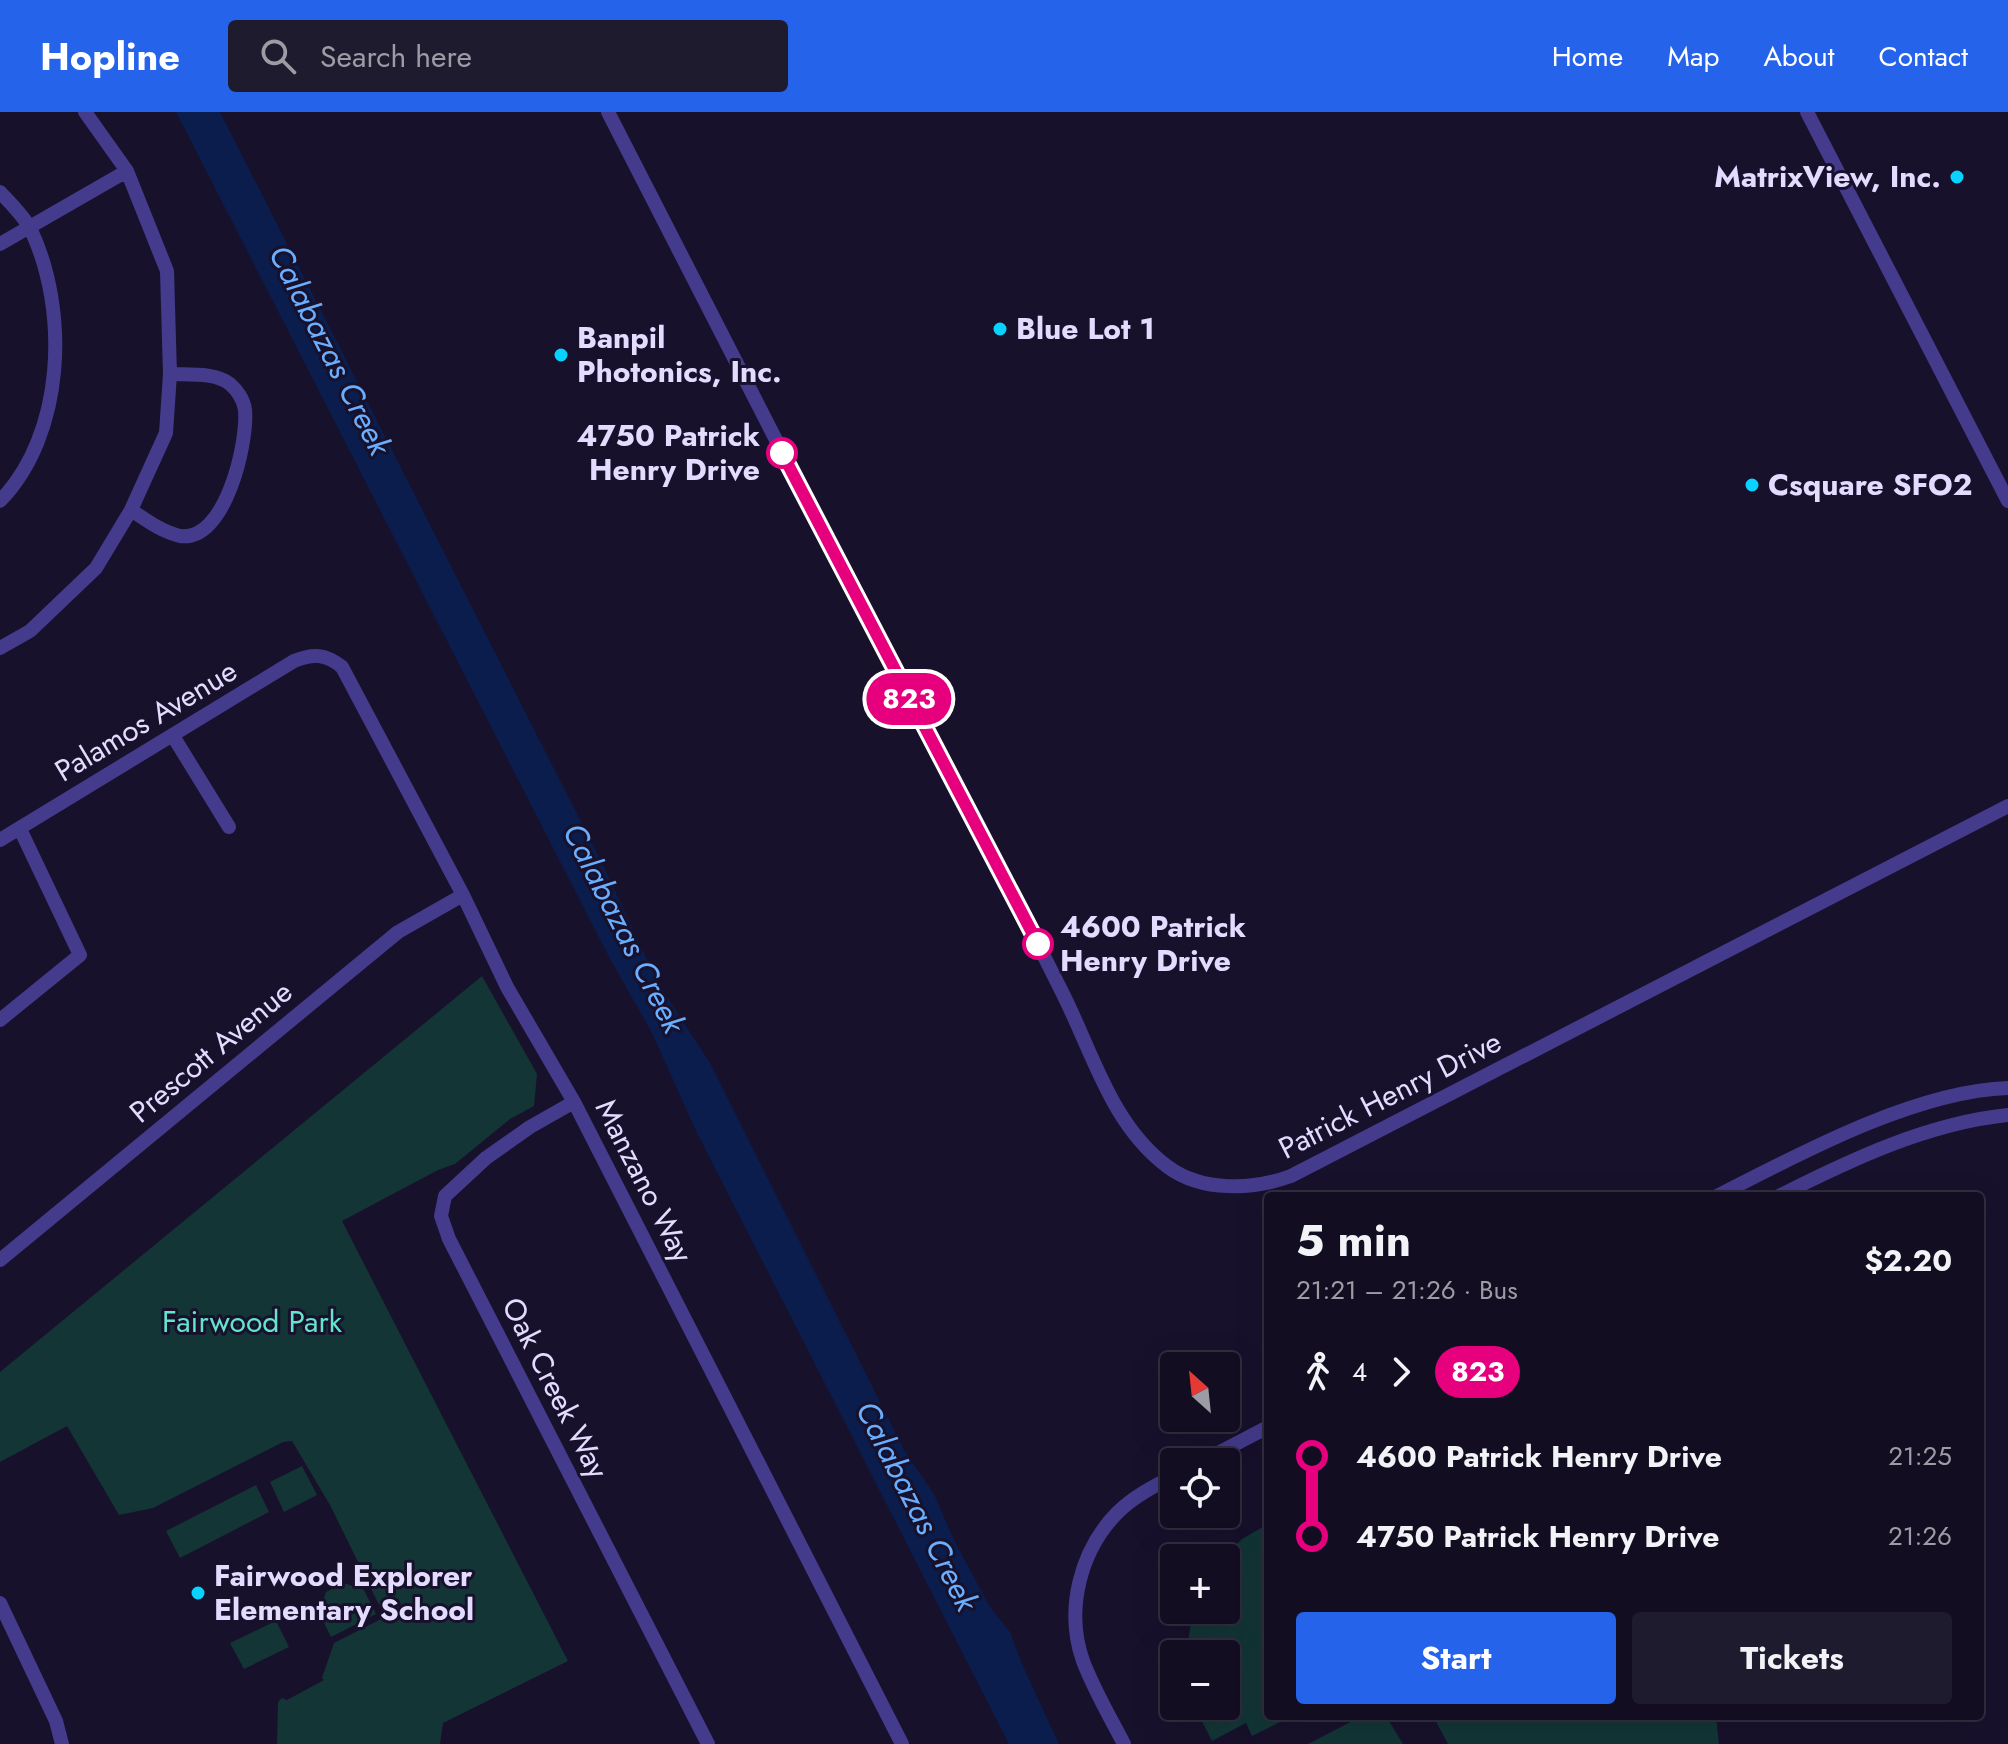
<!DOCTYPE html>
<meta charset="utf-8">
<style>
body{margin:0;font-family:Jost,sans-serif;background:#1f1b2e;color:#f1f3f6;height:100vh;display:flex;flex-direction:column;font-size:30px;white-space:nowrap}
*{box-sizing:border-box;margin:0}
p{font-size:26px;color:#9c9ca5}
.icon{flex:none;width:44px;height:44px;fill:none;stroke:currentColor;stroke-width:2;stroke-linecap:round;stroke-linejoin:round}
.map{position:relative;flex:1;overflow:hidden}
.sheet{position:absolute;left:1264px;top:1080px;width:720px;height:528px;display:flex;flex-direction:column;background:#120d21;border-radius:8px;box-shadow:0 8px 32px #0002,0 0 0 2px #312d3f}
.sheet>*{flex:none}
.badge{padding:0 16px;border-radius:26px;font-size:28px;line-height:52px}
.needle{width:52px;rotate:333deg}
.tools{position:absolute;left:1160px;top:1240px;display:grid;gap:16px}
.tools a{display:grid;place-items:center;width:80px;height:80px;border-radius:8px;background:#120d21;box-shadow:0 8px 32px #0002,0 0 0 2px #312d3f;font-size:40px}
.map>.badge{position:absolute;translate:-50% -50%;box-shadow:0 0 0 4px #fff}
.legs{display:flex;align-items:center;gap:12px;height:88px;padding:0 32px;font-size:26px}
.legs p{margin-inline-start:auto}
.head{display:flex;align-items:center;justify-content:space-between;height:136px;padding:0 32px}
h1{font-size:44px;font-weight:700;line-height:60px}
.cta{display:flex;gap:16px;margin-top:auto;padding:16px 32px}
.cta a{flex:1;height:92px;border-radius:8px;background:#2563eb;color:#fff;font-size:32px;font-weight:700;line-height:92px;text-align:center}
.cta a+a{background:#1f1b2e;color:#f1f3f6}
ul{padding:0 32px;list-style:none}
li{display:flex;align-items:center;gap:28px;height:80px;font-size:30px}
li i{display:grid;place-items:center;width:12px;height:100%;margin:0 10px;background:currentColor}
li i::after{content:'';width:20px;height:20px;margin:-10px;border:6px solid;border-radius:50%;background:#120d21}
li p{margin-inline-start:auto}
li:first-child i{background:linear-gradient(#0000 50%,currentColor 0)}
li:last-child i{background:linear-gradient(currentColor 50%,#0000 0)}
header{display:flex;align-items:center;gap:48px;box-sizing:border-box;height:112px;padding:0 40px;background:#2563eb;color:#fff}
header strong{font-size:38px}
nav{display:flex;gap:44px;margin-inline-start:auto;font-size:28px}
.search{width:560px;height:72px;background:#1f1b2e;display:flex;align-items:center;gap:20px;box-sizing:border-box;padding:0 28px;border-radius:8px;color:#9c9ca5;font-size:30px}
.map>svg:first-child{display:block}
.green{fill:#133536}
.water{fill:#0a1d4c}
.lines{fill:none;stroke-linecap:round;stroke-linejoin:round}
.minor{stroke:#443b8c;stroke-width:14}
.line-1-casing{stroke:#fff;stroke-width:18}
.line-1{stroke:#e6007e;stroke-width:12}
.poi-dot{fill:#08d3ff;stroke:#18112c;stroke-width:3}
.stop-1-dot{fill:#fff;stroke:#e6007e;stroke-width:4}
.labels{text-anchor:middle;stroke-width:6;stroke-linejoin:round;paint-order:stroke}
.poi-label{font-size:30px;font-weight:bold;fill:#e3dcff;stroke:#18112c;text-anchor:start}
.stop-label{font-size:30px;font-weight:bold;fill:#e3dcff;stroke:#18112c;text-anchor:end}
.street-label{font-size:30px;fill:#e3dcff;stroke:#18112c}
.park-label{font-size:30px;fill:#63e4ce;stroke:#18112c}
.water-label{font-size:32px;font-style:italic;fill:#6aaeff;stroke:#18112c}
</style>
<header>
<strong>Hopline</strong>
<div class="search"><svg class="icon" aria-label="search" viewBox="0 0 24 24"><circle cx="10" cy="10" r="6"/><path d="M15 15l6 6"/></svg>Search here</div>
<nav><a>Home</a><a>Map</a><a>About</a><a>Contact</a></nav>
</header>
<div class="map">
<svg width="2008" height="1632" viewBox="0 0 2008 1632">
<rect width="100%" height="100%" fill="#18112c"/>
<!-- green -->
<path class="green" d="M 482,864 L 537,962 L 534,994 L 510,1007 L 455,1052 L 438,1058 L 342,1109 L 568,1549 L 443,1611 L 440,1632 L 277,1632 L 278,1590 L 282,1586 L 287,1588 L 324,1568 L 322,1566 L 334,1531 L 385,1505 L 330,1393 L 292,1329 L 283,1330 L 153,1396 L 119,1403 L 67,1314 L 0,1350 L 0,1260 Z
M 302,1354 L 317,1383 L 284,1400 L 270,1370 Z
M 256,1373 L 269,1400 L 180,1446 L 166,1419 Z
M 1268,1412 L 1268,1604 L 1290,1605 L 1252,1624 L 1246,1611 L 1212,1629 L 1194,1594 L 1226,1594 L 1226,1542 L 1186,1542 L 1193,1498 L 1226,1498 L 1226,1446 L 1223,1446 L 1242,1427 Z
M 344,1471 L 364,1478 L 376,1502 L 331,1525 L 319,1501 L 326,1480 Z
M 276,1509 L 289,1535 L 244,1557 L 230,1531 Z
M 1362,1604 L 1386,1604 L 1403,1632 L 1308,1632 Z
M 1433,1604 L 1716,1604 L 1719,1632 L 1448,1632 Z"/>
<!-- water -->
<path class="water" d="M 176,0 L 220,0 L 601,749 L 658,871 L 710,951 L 904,1338 L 934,1382 L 954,1428 L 990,1495 L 1010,1520 L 1022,1552 L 1059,1632 L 1009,1632 L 696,1019 L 652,921 L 610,847 Z"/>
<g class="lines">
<!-- minor -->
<path class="minor" d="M 608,0 L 918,605 C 969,696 1016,788 1062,880 C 1093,941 1111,1013 1168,1055 C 1202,1080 1253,1078 1291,1064 L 2008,694
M 1807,0 L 2008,389
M 0,80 C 10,91 24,104 31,118 C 69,199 65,322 0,389
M 0,132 L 127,59
M 131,398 C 146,408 162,420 180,424 C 225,431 248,331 245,298 C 244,288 237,278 230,272 C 215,260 188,263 170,262
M 0,536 L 30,519 L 96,456 L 131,398 L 166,321 L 170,262 L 167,159 L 127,59 L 85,0
M 173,624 L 229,715
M 0,728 L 294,549 C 313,541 326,542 342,555 L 463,783 L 507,875 L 574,990 L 902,1632
M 0,908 L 80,843 L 20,717
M 574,990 L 530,1015 L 486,1046 L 445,1084 L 441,1104 L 449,1127 L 708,1632
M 1717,1084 C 1799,1042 1915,979 2008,976
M 1779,1084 C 1850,1048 1928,1011 2008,1003
M 0,1148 L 398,820 L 463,783
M 1201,1350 L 1268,1315
M 0,1491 L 56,1609 L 62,1632
M 1124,1632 C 1110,1605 1094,1578 1083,1549 C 1065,1498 1080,1439 1117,1401 C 1133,1385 1154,1374 1174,1364"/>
</g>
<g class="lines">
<defs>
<path id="line-1" d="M 782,341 L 1038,832"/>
</defs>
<!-- line-1 casing -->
<use href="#line-1" class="line-1-casing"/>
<!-- line-1 -->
<use href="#line-1" class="line-1"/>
</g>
<!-- markers -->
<g class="poi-dot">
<circle cx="1957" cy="65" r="8"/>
<circle cx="1000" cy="217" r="8"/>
<circle cx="561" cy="243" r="8"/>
<circle cx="1752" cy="373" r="8"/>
<circle cx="198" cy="1481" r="8"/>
</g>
<g class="stop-1-dot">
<circle cx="782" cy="341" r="14"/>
<circle cx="1038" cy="832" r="14"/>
</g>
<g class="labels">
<!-- poi labels -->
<g class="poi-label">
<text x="1941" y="75" text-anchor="end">MatrixView, Inc.</text>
<text x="1016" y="227">Blue Lot 1</text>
<text x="577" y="236">Banpil<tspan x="577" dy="34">Photonics, Inc.</tspan></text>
<text x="1768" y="383">Csquare SFO2</text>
<text x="214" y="1474">Fairwood Explorer<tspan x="214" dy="34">Elementary School</tspan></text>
</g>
<!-- stop labels -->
<g class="stop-label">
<text x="760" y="334">4750 Patrick<tspan x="760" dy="34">Henry Drive</tspan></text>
<text x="1060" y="825" text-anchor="start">4600 Patrick<tspan x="1060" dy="34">Henry Drive</tspan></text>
</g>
<!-- street labels -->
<g class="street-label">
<text transform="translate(146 609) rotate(-31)" y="10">Palamos Avenue</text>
<text transform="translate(211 940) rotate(-40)" y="10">Prescott Avenue</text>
<text transform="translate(1390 983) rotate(-27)" y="10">Patrick Henry Drive</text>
<text transform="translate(644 1069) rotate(63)" y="10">Manzano Way</text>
<text transform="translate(555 1276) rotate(63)" y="10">Oak Creek Way</text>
</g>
<!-- park labels -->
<g class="park-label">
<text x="252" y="1220">Fairwood Park</text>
</g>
<!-- water labels -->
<g class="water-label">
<text transform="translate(330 238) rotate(63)" y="11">Calabazas Creek</text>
<text transform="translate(624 816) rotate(63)" y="11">Calabazas Creek</text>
<text transform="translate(917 1394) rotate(63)" y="11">Calabazas Creek</text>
</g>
</g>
</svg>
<div class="tools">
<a><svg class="needle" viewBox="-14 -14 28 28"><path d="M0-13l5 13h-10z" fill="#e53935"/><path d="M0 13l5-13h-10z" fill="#9c9ca5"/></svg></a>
<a><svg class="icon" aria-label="locate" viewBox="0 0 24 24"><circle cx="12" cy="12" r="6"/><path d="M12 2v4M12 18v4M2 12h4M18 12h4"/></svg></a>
<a>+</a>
<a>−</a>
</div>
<b class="badge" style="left:909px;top:587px;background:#e6007e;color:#fff">823</b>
<section class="sheet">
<div class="head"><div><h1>5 min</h1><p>21:21 – 21:26 · Bus</p></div><b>$2.20</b></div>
<div class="legs"><svg class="icon" aria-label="walk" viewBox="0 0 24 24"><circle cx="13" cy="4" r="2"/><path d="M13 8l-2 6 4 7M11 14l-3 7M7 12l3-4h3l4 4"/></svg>4<svg class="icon" aria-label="forward" viewBox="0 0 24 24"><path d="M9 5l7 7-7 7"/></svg><b class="badge" style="background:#e6007e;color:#fff">823</b></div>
<ul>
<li><i style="color:#e6007e"></i><b>4600 Patrick Henry Drive</b><p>21:25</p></li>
<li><i style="color:#e6007e"></i><b>4750 Patrick Henry Drive</b><p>21:26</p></li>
</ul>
<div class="cta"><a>Start</a><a>Tickets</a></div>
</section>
</div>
